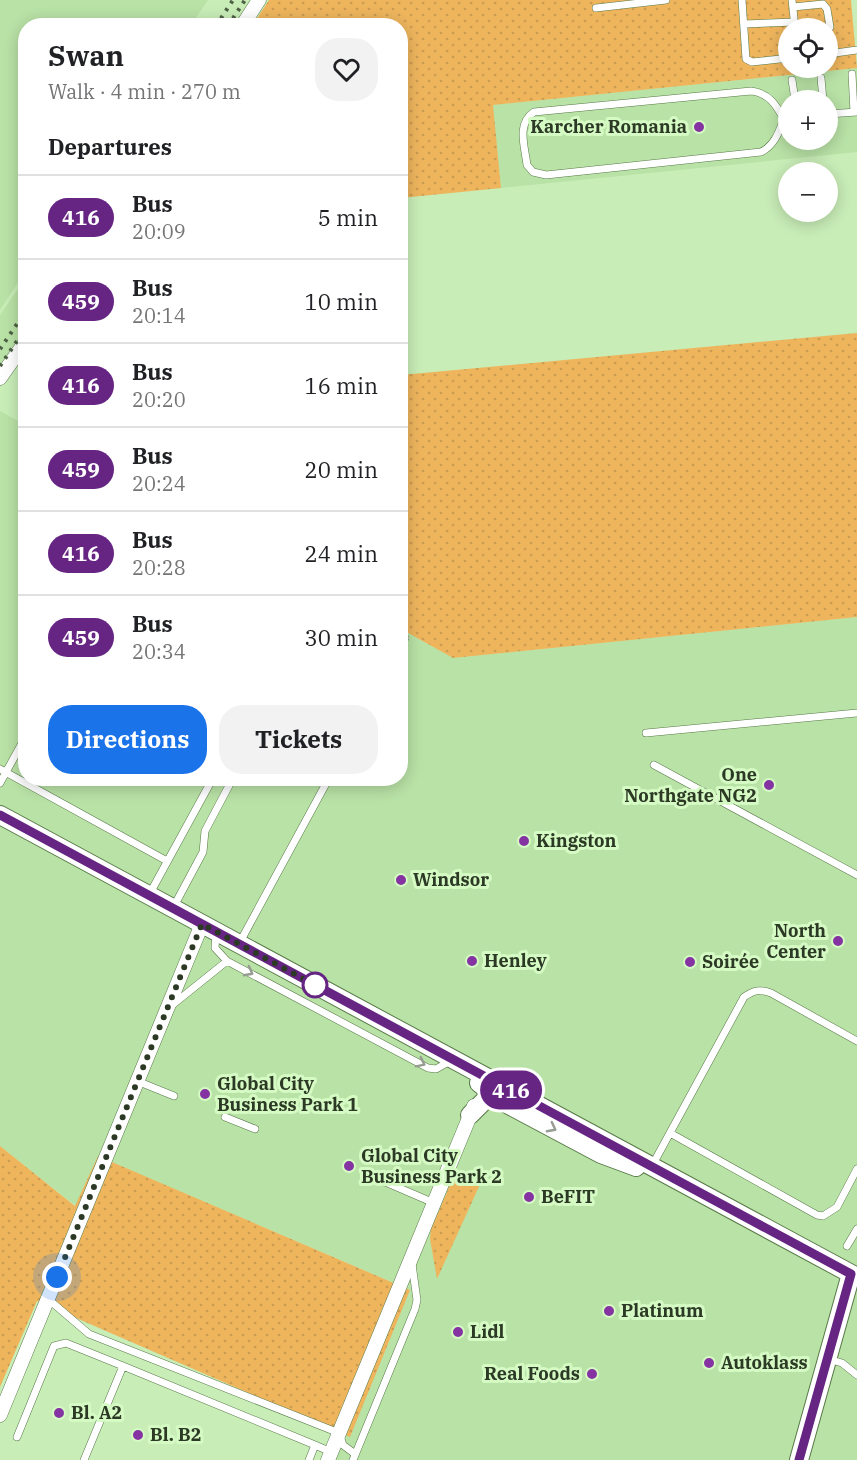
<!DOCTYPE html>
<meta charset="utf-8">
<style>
body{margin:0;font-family:"IBM Plex Serif",serif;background:#f2f2f2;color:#202124;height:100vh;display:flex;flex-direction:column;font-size:22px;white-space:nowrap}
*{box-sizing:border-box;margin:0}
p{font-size:20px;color:#757577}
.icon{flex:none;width:33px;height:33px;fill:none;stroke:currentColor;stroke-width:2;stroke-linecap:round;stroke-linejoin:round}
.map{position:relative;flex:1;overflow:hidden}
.details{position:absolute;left:18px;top:18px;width:390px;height:768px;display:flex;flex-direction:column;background:#fff;border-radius:24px;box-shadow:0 3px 15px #0003}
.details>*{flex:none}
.badge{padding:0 12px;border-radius:20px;font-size:21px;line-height:39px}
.controls{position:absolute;left:778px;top:18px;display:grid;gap:12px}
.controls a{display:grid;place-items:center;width:60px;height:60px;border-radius:50%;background:#fff;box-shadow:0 3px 15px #0003;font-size:30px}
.you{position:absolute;width:30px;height:30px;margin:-15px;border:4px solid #fff;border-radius:50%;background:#1a73e8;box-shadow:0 0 0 9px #1a73e833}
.map>.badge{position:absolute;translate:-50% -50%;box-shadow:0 0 0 3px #fff}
h2{padding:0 30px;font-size:22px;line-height:54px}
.round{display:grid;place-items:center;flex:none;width:63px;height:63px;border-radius:24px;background:#f2f2f2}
.overview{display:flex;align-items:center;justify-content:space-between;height:102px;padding:0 30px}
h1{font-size:28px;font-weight:800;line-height:45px}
.action{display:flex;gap:12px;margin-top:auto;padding:12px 30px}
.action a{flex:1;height:69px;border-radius:24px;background:#1a73e8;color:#fff;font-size:24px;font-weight:800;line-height:69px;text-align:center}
.action a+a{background:#f2f2f2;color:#202124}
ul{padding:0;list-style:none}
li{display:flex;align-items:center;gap:18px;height:84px;padding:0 30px;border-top:2px solid #e0e0e0}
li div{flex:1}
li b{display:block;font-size:22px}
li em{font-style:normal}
li .badge{min-width:66px;font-weight:700;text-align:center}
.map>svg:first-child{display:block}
.built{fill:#b9e2a6;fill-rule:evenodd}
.grass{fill:url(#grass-dots);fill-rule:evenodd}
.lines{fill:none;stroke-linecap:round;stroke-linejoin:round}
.lane-casing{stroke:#587948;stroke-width:8}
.street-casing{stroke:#587948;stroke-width:15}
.secondary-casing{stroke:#587948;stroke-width:20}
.lane{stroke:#fff;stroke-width:7}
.street{stroke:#fff;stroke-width:14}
.secondary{stroke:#fff;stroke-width:18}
.rail{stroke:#4e6145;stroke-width:4;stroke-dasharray:3 6;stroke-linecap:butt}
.oneway{stroke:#969c92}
.line-casing{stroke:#fff;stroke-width:14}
.line{stroke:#662483;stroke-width:9}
.walk{stroke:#2c3a25;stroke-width:6;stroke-dasharray:0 10.8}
.poi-dot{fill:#8533a2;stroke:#d5fac4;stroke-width:2}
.stop-dot{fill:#fff;stroke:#662483;stroke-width:3}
.labels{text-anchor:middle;stroke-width:6;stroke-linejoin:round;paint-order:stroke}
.poi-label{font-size:18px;font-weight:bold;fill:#2c3a25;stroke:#d5fac4;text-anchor:start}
</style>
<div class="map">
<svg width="857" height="1460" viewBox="0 0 857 1460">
<defs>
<pattern id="grass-dots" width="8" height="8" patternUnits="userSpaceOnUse" patternTransform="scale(1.5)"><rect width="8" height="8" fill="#eeb55d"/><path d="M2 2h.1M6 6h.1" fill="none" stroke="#cc9c51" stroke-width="1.8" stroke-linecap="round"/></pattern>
</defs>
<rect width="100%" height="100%" fill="#c8edb7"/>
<!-- built -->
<path class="built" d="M 0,0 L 208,0 L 191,25 L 26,26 L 25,272 L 0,310 Z
M 857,68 L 857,152 L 501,188 L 492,105 ZM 789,100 L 828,100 L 828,140 L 789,140 Z
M 17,290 L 25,297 L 25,334 L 0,372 L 0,315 Z
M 0,411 L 25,425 L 26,778 L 400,778 L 401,629 L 453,658 L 857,617 L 857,1460 L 328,1460 L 399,1285 L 98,1156 L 76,1206 L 0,1146 Z"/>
<!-- grass -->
<path class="grass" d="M 269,0 L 851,0 L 857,68 L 493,105 L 501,188 L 401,198 L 400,26 L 252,26 ZM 789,28 L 828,28 L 828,68 L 789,68 Z
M 857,333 L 857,617 L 453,658 L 401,629 L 401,375 Z
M 0,1146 L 75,1206 L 98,1156 L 410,1290 L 350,1437 L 37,1301 L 0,1387 Z
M 456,1171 L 481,1182 L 437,1279 L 430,1239 L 431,1229 Z"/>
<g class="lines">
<defs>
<path id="lane" d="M 742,0 L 746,59 L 752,62 L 789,58
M 792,0 L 795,28
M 793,7 L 823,4 L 827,9 L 830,27 L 828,31
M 596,8 L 666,0
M 744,24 L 794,22
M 828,54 L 857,50
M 852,74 L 854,112
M 821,78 L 823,100
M 792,80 L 795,100
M 751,91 C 769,93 776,105 784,119 C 779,132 774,146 761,152 L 546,175 L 533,172 L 527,165 C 525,147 516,124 534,112 Z
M 828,114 L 857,112
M 400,647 L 405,638
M 646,733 L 857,713
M 654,765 L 857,875
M 0,769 L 167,861
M 0,783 L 26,736
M 149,895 L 213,778
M 173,908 L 203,852 L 205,831 L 233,778
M 216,934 L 215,948 L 227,961 L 428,1068 L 436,1069 L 452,1060
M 240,942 L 329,778
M 171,1006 L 227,961
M 137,1081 L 174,1096
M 225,1117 L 255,1129
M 670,1133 L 817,1215 L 823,1216 L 837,1207 L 857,1169
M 653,1164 L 744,997 C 754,990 760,989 771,993 L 857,1041
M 376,1178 L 434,1203
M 847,1246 L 857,1229
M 48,1299 L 89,1334 L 339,1433 L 343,1445 L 355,1454
M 828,1359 L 842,1363 L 857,1375
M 17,1437 L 54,1346 L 66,1343 L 123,1366
M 84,1460 L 123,1366 L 315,1445
M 309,1460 L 315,1445 L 331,1452
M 353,1460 L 415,1309 L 417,1300 L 412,1264"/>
<path id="street" d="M 242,26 L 259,0
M 0,378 L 26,341
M 0,1415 L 202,924
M 328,1460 L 474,1106"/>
<path id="secondary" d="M 0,815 L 857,1277
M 479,1083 L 507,1104 L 601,1154 L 636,1167
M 470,1115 L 485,1100 L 506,1096
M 799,1460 L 851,1274"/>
</defs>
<!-- lane casing -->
<use href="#lane" class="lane-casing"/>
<!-- street casing -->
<use href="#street" class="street-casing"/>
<!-- secondary casing -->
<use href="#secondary" class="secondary-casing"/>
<!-- lane -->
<use href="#lane" class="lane"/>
<!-- street -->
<use href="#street" class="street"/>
<!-- secondary -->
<use href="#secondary" class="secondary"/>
<!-- rail -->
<path class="rail" d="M 216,26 L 233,0
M 228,26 L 245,0
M 0,349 L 26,311
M 0,366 L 26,328"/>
</g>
<!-- one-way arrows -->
<defs><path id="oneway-chevron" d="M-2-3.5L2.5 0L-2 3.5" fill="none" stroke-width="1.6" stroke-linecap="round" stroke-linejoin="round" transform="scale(1.5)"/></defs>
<g class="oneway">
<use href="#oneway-chevron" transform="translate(249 972) rotate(28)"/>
<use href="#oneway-chevron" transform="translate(421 1063) rotate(26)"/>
<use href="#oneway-chevron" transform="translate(552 1128) rotate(28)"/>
</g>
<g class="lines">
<defs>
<path id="line" d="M 0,815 L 851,1274 L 799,1460"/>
</defs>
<!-- line casing -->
<use href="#line" class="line-casing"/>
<!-- line -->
<use href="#line" class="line"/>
<!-- walk -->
<path class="walk" d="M 57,1277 L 202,924 L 315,985"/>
</g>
<!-- markers -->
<g class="poi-dot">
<circle cx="699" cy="127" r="6"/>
<circle cx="769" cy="785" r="6"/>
<circle cx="524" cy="841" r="6"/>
<circle cx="401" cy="880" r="6"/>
<circle cx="838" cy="941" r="6"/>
<circle cx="472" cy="961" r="6"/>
<circle cx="690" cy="962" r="6"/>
<circle cx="205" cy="1094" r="6"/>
<circle cx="349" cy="1166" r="6"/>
<circle cx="529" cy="1197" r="6"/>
<circle cx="609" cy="1311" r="6"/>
<circle cx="458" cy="1332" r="6"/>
<circle cx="709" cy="1363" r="6"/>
<circle cx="592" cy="1374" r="6"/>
<circle cx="59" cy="1413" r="6"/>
<circle cx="138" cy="1435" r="6"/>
</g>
<circle class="stop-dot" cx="315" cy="985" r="12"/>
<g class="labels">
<!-- poi labels -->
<g class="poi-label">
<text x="687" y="133" text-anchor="end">Karcher Romania</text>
<text x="757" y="781" text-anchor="end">One<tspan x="757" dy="21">Northgate NG2</tspan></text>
<text x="536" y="847">Kingston</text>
<text x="413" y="886">Windsor</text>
<text x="826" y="937" text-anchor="end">North<tspan x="826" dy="21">Center</tspan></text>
<text x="484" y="967">Henley</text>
<text x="702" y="968">Soirée</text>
<text x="217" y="1090">Global City<tspan x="217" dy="21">Business Park 1</tspan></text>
<text x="361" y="1162">Global City<tspan x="361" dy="21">Business Park 2</tspan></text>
<text x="541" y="1203">BeFIT</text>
<text x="621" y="1317">Platinum</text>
<text x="470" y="1338">Lidl</text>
<text x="721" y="1369">Autoklass</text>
<text x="580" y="1380" text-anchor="end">Real Foods</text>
<text x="71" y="1419">Bl. A2</text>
<text x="150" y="1441">Bl. B2</text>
</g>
</g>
</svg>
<div class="controls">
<a><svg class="icon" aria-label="locate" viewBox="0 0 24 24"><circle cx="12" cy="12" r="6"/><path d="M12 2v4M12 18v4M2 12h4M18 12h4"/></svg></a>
<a>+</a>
<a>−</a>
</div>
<div class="you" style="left:57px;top:1277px"></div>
<b class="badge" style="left:511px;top:1090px;background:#662483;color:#fff">416</b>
<section class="details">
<div class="overview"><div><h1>Swan</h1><p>Walk · 4 min · 270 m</p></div><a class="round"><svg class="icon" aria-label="heart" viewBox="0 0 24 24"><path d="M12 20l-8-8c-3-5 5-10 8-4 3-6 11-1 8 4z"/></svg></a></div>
<h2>Departures</h2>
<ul>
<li><span class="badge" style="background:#662483;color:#fff">416</span><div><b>Bus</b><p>20:09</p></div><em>5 min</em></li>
<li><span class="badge" style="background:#662483;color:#fff">459</span><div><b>Bus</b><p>20:14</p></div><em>10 min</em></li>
<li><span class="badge" style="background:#662483;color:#fff">416</span><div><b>Bus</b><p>20:20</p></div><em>16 min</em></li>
<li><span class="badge" style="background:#662483;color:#fff">459</span><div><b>Bus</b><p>20:24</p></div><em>20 min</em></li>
<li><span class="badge" style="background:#662483;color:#fff">416</span><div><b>Bus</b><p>20:28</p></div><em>24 min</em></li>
<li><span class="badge" style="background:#662483;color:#fff">459</span><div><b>Bus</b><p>20:34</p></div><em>30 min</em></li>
</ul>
<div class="action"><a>Directions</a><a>Tickets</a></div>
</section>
</div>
